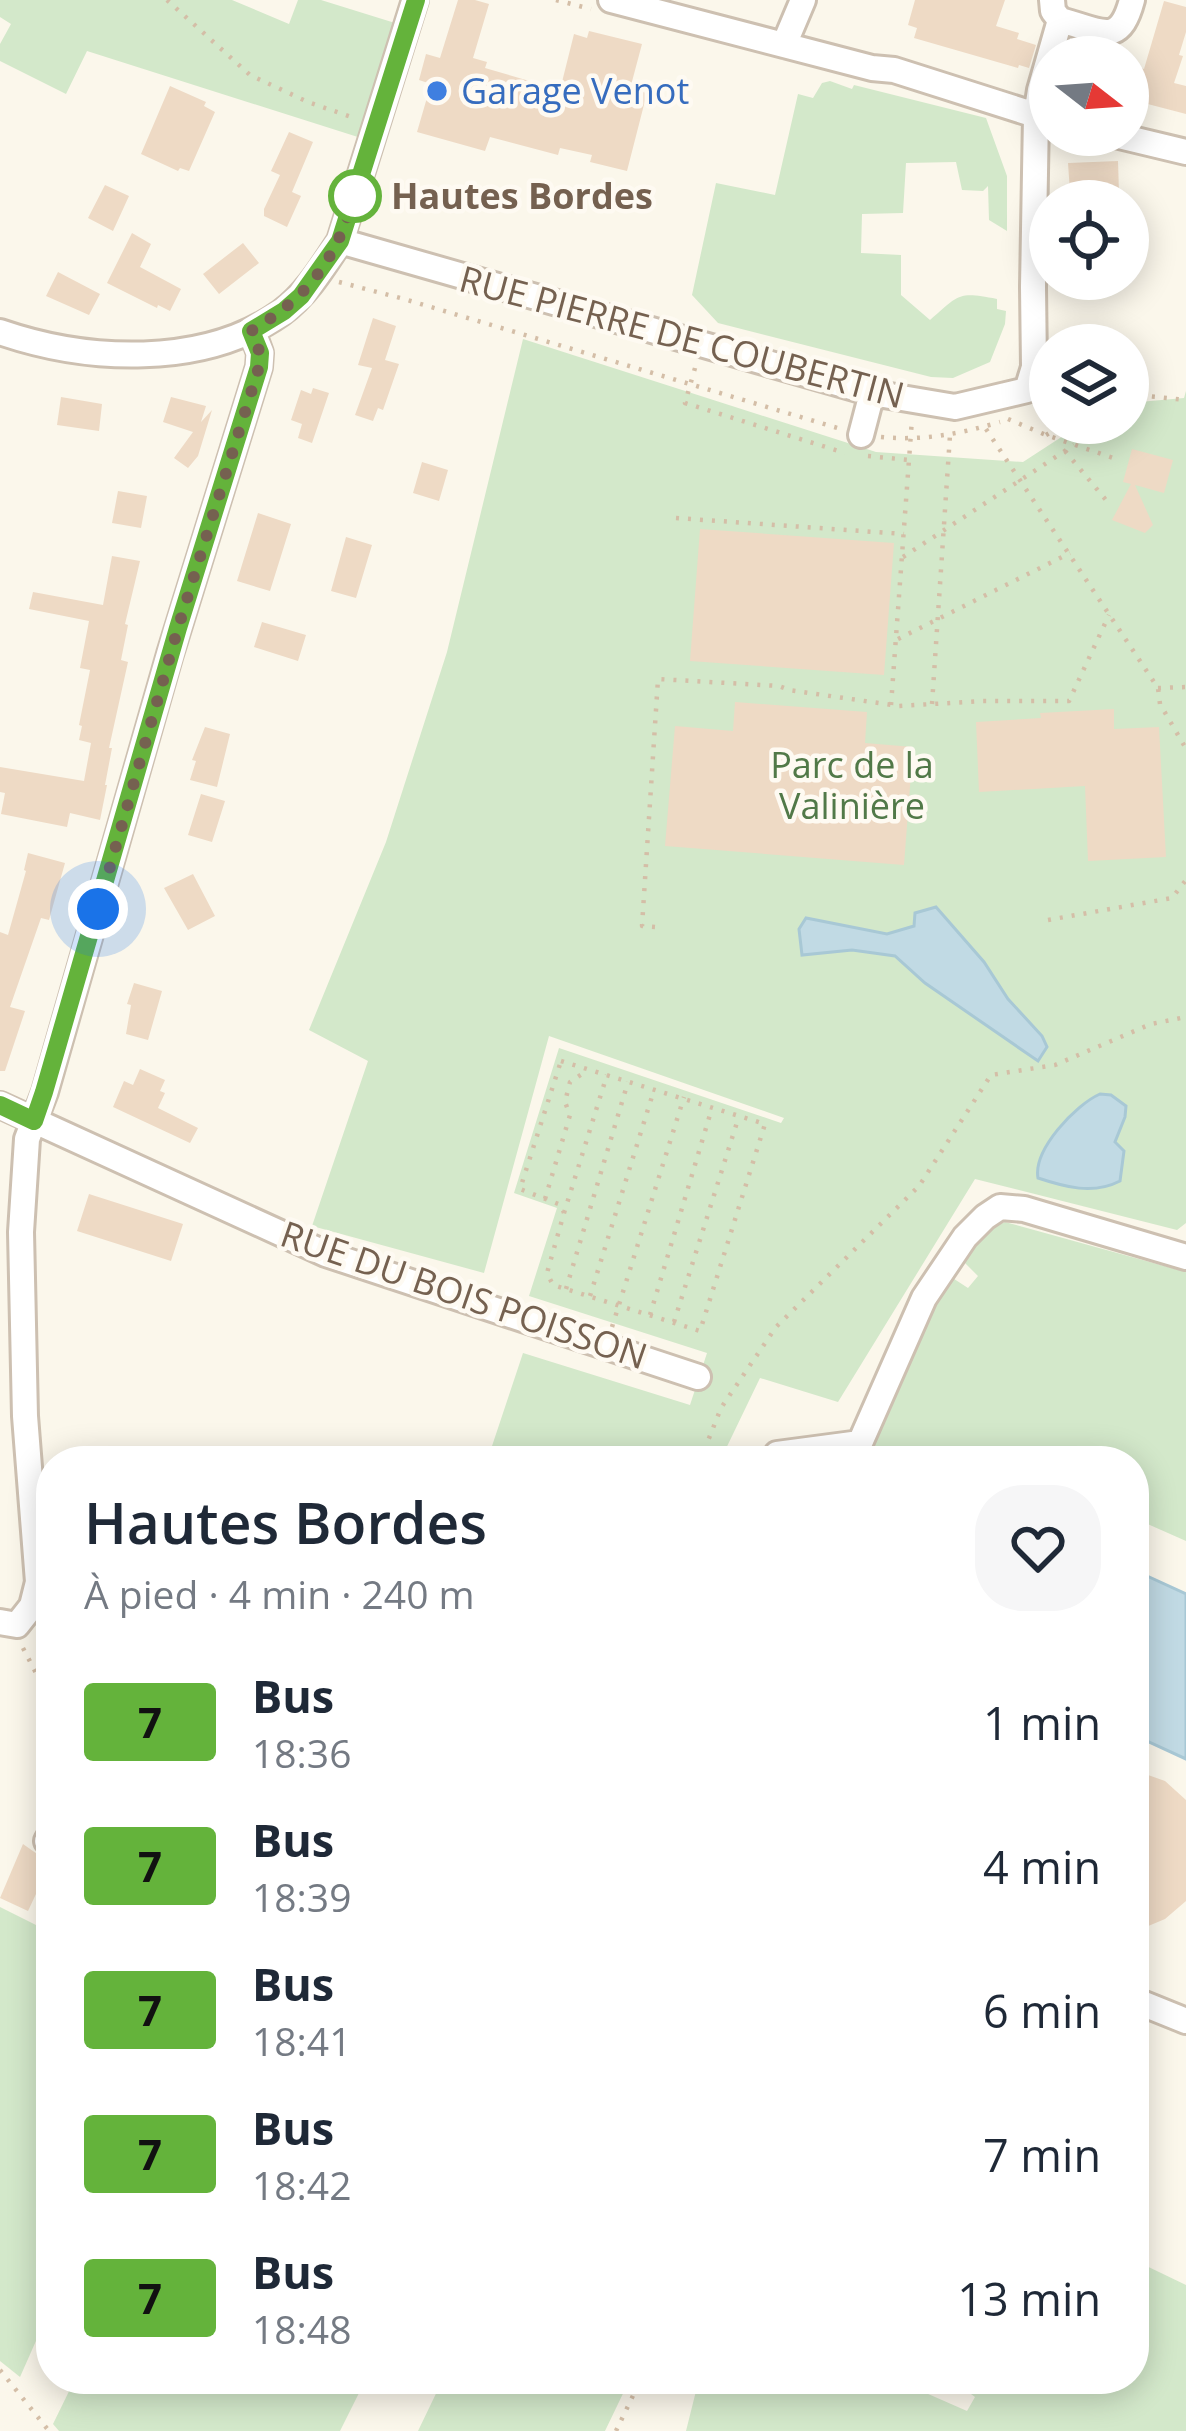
<!DOCTYPE html>
<html lang="fr">
<meta charset="utf-8">
<style>
body{margin:0;font-family:"Open Sans",sans-serif;background:#f6f6f7;color:#1f2937;height:100vh;display:flex;flex-direction:column;font-size:45px;white-space:nowrap}
*{box-sizing:border-box;margin:0}
p{font-size:39px;color:#747a83}
.icon{flex:none;width:66px;height:66px;fill:none;stroke:currentColor;stroke-width:2;stroke-linecap:round;stroke-linejoin:round}
.map{position:relative;flex:1;overflow:hidden}
.side{position:absolute;left:36px;top:1446px;width:1113px;height:948px;display:flex;flex-direction:column;background:#fff;border-radius:48px;box-shadow:0 6px 30px #0003}
.side>*{flex:none}
.badge{padding:0 24px;border-radius:9px;font-size:42px;line-height:78px}
.needle{width:78px;rotate:107deg}
.controls{position:absolute;left:1029px;top:36px;display:grid;gap:24px}
.controls a{display:grid;place-items:center;width:120px;height:120px;border-radius:50%;background:#fff;box-shadow:0 6px 30px #0003;font-size:60px}
.you{position:absolute;width:60px;height:60px;margin:-30px;border:9px solid #fff;border-radius:50%;background:#1a73e8;box-shadow:0 0 0 18px #1a73e833}
.map>.badge{position:absolute;translate:-50% -50%;box-shadow:0 0 0 6px #fff}
.round{display:grid;place-items:center;flex:none;width:126px;height:126px;border-radius:48px;background:#f6f6f7}
.overview{display:flex;align-items:center;justify-content:space-between;height:204px;padding:0 48px}
h1{font-size:57px;font-weight:600;line-height:90px}
ul{padding:0;list-style:none}
li{display:flex;align-items:center;gap:36px;height:144px;padding:0 48px}
li div{flex:1}
li b{display:block;font-size:45px}
li em{font-style:normal}
li .badge{min-width:132px;font-weight:700;text-align:center}
.map>svg:first-child{display:block}
.green{fill:#d3e8ca}
.water{fill:#c1dae4;stroke:#a8c8d5;stroke-width:3}
.building{fill:#eedac5}
.lines{fill:none;stroke-linecap:round;stroke-linejoin:round}
.minor-casing{stroke:#cdc0b1;stroke-width:30}
.path{stroke:#d4bea7;stroke-width:4.5;stroke-dasharray:3 9;stroke-linecap:butt}
.minor{stroke:#fff;stroke-width:24}
.line-casing{stroke:#fff;stroke-width:27}
.line{stroke:#64b33b;stroke-width:18}
.walk{stroke:#756150;stroke-width:12;stroke-dasharray:0 21.6}
.shop-dot{fill:#3f7fe0;stroke:#fefaf2;stroke-width:4.5}
.stop-dot{fill:#fff;stroke:#64b33b;stroke-width:6}
.labels{text-anchor:middle;stroke-width:9;stroke-linejoin:round;paint-order:stroke}
.shop-label{font-size:36px;fill:#366cbe;stroke:#fefaf2;text-anchor:start}
.stop-label{font-size:36px;font-weight:bold;fill:#756150;stroke:#fefaf2;text-anchor:start}
.street-label{font-size:36px;fill:#756150;stroke:#fefaf2}
.park-label{font-size:36px;fill:#517948;stroke:#fefaf2}
</style>
<div class="map">
<svg width="1186" height="2431" viewBox="0 0 1186 2431">
<rect width="100%" height="100%" fill="#fbf7eb"/>
<!-- green -->
<path class="green" d="M 0,0 L 232,0 L 289,24 L 298,0 L 321,0 L 395,23 L 361,138 L 87,51 L 66,94 L 0,61 L 0,44 L 11,24 L 0,17 Z
M 830,81 L 852,89 L 854,85 L 986,118 L 1007,176 L 1007,231 L 989,220 L 988,186 L 983,191 L 962,190 L 956,162 L 906,163 L 903,213 L 862,214 L 861,253 L 901,255 L 901,295 L 930,320 C 959,295 957,291 997,299 L 997,309 L 1006,311 L 1005,324 L 990,362 L 953,378 L 931,377 L 718,323 L 692,295 L 716,183 L 775,195 L 798,94 L 813,98 L 822,83 Z
M 523,339 L 876,452 L 1023,462 L 1083,423 L 1128,423 L 1128,403 L 1184,398 L 1186,391 L 1186,1223 L 1177,1230 L 975,1179 L 838,1402 L 760,1378 L 720,1461 L 487,1461 L 523,1353 L 690,1405 L 707,1353 L 529,1296 L 557,1208 L 514,1193 L 559,1048 L 781,1123 L 784,1118 L 549,1036 L 484,1273 L 312,1226 L 368,1061 L 309,1030 L 386,842 L 447,652 Z
M 1005,1222 L 1186,1272 L 1186,1541 L 1134,1518 L 1134,1461 L 780,1461 L 870,1447 L 934,1295 L 948,1275 L 968,1288 L 978,1276 L 963,1261 L 990,1229 Z
M 51,1898 L 51,2307 L 20,2377 L 0,2361 L 0,1907 L 38,1926 Z
M 1134,2260 L 1186,2285 L 1186,2431 L 686,2431 L 699,2379 L 894,2379 L 967,2411 L 975,2397 L 951,2379 L 1134,2379 Z
M 75,2379 L 366,2379 L 340,2431 L 59,2431 L 53,2424 Z
M 443,2379 L 630,2379 L 605,2431 L 418,2431 Z"/>
<!-- water -->
<path class="water" d="M 936,907 L 984,962 L 1008,999 L 1042,1036 L 1047,1047 L 1038,1061 L 925,983 L 895,956 L 852,950 L 802,955 L 799,929 L 806,918 L 887,934 L 914,926 L 915,913 Z
M 1100,1094 L 1111,1095 L 1126,1106 L 1125,1117 L 1115,1142 L 1124,1151 L 1120,1181 C 1093,1195 1065,1187 1038,1178 C 1033,1150 1075,1105 1100,1094 Z
M 1134,1570 L 1186,1594 L 1186,1759 L 1134,1735 Z"/>
<!-- building -->
<path class="building" d="M 458,0 L 475,0 L 489,4 L 473,58 L 487,62 L 485,68 L 560,90 L 574,34 L 587,38 L 589,31 L 642,44 L 630,89 L 647,93 L 627,171 L 590,162 L 592,155 L 560,148 L 558,155 L 490,137 L 485,151 L 417,132 L 431,84 L 419,80 L 426,54 L 440,58 Z
M 915,0 L 1005,0 L 996,26 L 1019,33 L 1017,39 L 1036,45 L 1029,68 L 1019,65 L 1018,68 L 914,38 L 917,28 L 908,25 Z
M 1164,1 L 1186,7 L 1186,32 L 1179,55 L 1183,56 L 1174,83 L 1186,86 L 1186,114 L 1140,102 L 1142,93 L 1133,91 L 1139,67 L 1144,69 Z
M 170,86 L 206,102 L 204,106 L 215,112 L 189,171 L 180,168 L 178,171 L 141,154 Z
M 289,132 L 313,142 L 292,192 L 301,196 L 287,227 L 264,216 L 264,209 L 280,175 L 271,171 Z
M 1118,161 L 1119,193 L 1070,192 L 1068,163 Z
M 105,185 L 129,196 L 113,231 L 88,218 Z
M 132,233 L 151,244 L 140,267 L 181,289 L 170,311 L 158,305 L 157,308 L 107,283 Z
M 243,243 L 259,263 L 219,294 L 203,274 Z
M 58,272 L 100,294 L 89,315 L 46,296 Z
M 373,318 L 396,326 L 385,360 L 399,364 L 383,410 L 378,408 L 373,421 L 355,415 L 372,368 L 358,365 Z
M 313,388 L 329,393 L 312,443 L 298,438 L 302,424 L 291,420 L 301,390 L 311,394 Z
M 61,397 L 102,404 L 99,431 L 57,425 Z
M 171,397 L 206,406 L 201,422 L 212,410 L 198,456 L 188,468 L 174,458 L 193,432 L 163,422 Z
M 1132,449 L 1173,460 L 1164,493 L 1135,485 L 1153,525 L 1145,533 L 1112,520 L 1131,484 L 1123,482 Z
M 422,462 L 448,470 L 439,501 L 413,493 Z
M 118,491 L 147,496 L 141,528 L 112,523 Z
M 258,513 L 291,524 L 270,591 L 237,581 Z
M 700,529 L 894,543 L 884,675 L 690,661 Z
M 346,537 L 372,545 L 356,598 L 331,591 Z
M 112,556 L 140,561 L 125,624 L 128,625 L 121,660 L 128,662 L 109,748 L 112,748 L 105,785 L 107,785 L 100,820 L 70,813 L 67,827 L 1,814 L 5,793 L 0,792 L 0,767 L 84,781 L 91,743 L 79,740 L 82,726 L 79,725 L 90,670 L 80,668 L 89,621 L 29,609 L 33,592 L 103,605 Z
M 262,622 L 306,635 L 298,661 L 254,647 Z
M 735,702 L 867,712 L 865,743 L 913,747 L 904,865 L 665,846 L 675,726 L 733,731 Z
M 1114,709 L 1114,729 L 1159,727 L 1166,857 L 1088,861 L 1085,786 L 979,792 L 976,722 L 1041,718 L 1040,713 Z
M 205,727 L 230,734 L 217,787 L 190,780 L 196,761 L 192,760 Z
M 201,794 L 225,801 L 212,842 L 188,835 Z
M 28,853 L 65,863 L 49,920 L 41,918 L 10,1007 L 25,1011 L 5,1071 L 0,1071 L 0,932 L 8,935 L 26,871 L 24,870 Z
M 193,874 L 215,916 L 188,930 L 164,888 Z
M 134,983 L 162,991 L 148,1040 L 126,1034 L 131,1005 L 127,1004 Z
M 140,1069 L 165,1080 L 160,1091 L 165,1093 L 158,1108 L 198,1128 L 190,1143 L 113,1107 L 124,1081 L 133,1085 Z
M 89,1194 L 183,1224 L 171,1261 L 77,1231 Z
M 1134,1770 L 1165,1781 L 1186,1800 L 1186,1901 L 1165,1919 L 1134,1932 Z
M 23,1844 L 40,1856 L 51,1857 L 51,1862 L 28,1911 L 0,1898 Z"/>
<g class="lines">
<defs>
<path id="minor" d="M 611,0 L 872,68 L 894,70 L 1048,119
M 1060,20 C 1100,30 1119,49 1132,0
M 784,45 L 803,0
M 1115,135 L 1186,152
M 340,241 L 872,393 L 955,407 L 1027,390 L 1034,367 L 1033,287 L 1036,116 L 1040,90 L 1060,20 L 1053,11 L 1052,0
M 0,332 C 87,362 203,368 281,313 C 306,295 323,267 340,241 L 415,0
M 861,435 L 872,393
M 0,1105 L 326,1254 L 698,1377
M 773,1461 L 777,1454 L 860,1443 L 924,1298 L 965,1237 L 985,1217 L 1000,1207 L 1024,1209 L 1186,1257
M 0,1622 L 17,1625 L 32,1606 L 38,1582 L 25,1416 L 21,1232 L 27,1139 L 45,1092 L 170,654 L 259,367 L 260,353 L 252,331
M 47,1841 L 51,1834
M 1134,2000 L 1186,2021"/>
</defs>
<!-- minor casing -->
<use href="#minor" class="minor-casing"/>
<!-- path -->
<path class="path" d="M 167,0 L 250,75 L 308,102 L 357,119
M 556,0 L 591,9
M 339,282 L 404,299 L 841,429
M 695,368 L 685,403 L 845,453
M 1128,394 L 1186,400
M 1008,419 L 1046,435 L 1119,460
M 986,429 L 1158,688 L 1160,704 L 1185,747 L 1186,754
M 1046,435 L 1066,423
M 881,437 C 923,441 959,434 1000,422
M 1065,451 L 1111,506
M 868,456 L 909,460
M 676,518 L 904,534
M 903,557 L 1074,445
M 898,639 L 1070,553
M 1158,688 L 1186,687
M 932,704 L 950,435
M 891,705 L 912,419
M 1048,920 L 1172,898 L 1186,880
M 655,927 L 642,926 L 658,679 L 779,686 L 789,690 L 899,706 L 983,701 L 1069,701 L 1109,615
M 561,1061 L 765,1124 L 700,1331 L 553,1285 L 547,1273 L 564,1213 L 561,1205 L 520,1189 Z
M 545,1199 L 570,1115 L 565,1102 L 570,1082 L 588,1070
M 564,1213 L 607,1075
M 566,1289 L 628,1082
M 590,1296 L 654,1090
M 650,1315 L 712,1108
M 674,1322 L 739,1116
M 612,1327 L 684,1097
M 700,1461 L 721,1408 L 776,1327 L 919,1186 L 991,1075 L 1055,1065 L 1151,1024 L 1186,1017
M 23,1648 L 51,1702
M 0,2370 L 49,2431
M 616,2431 L 641,2379"/>
<!-- minor -->
<use href="#minor" class="minor"/>
</g>
<g class="lines">
<defs>
<path id="line" d="M 0,1105 L 34,1121 L 44,1092 L 178,628 L 259,367 L 260,353 L 251,331 L 284,311 L 301,296 L 340,241 L 416,0"/>
</defs>
<!-- line casing -->
<use href="#line" class="line-casing"/>
<!-- line -->
<use href="#line" class="line"/>
<!-- walk -->
<path class="walk" d="M 98,909 L 178,628 L 259,367 L 260,353 L 251,331 C 312,294 336,259 356,191 L 355,196"/>
</g>
<!-- markers -->
<circle class="shop-dot" cx="437" cy="91" r="12"/>
<circle class="stop-dot" cx="355" cy="196" r="24"/>
<g class="labels">
<!-- shop labels -->
<g class="shop-label">
<text x="461" y="104">Garage Venot</text>
</g>
<!-- stop labels -->
<g class="stop-label">
<text x="391" y="209">Hautes Bordes</text>
</g>
<!-- street labels -->
<g class="street-label">
<text transform="translate(682 337) rotate(15)" y="13">RUE PIERRE DE COUBERTIN</text>
<text transform="translate(464 1295) rotate(19)" y="13">RUE DU BOIS POISSON</text>
</g>
<!-- park labels -->
<g class="park-label">
<text x="852" y="778">Parc de la<tspan x="852" dy="41">Valinière</tspan></text>
</g>
</g>
</svg>
<div class="controls">
<a><svg class="needle" viewBox="-14 -14 28 28"><path d="M0-13l5 13h-10z" fill="#e53935"/><path d="M0 13l5-13h-10z" fill="#747a83"/></svg></a>
<a><svg class="icon" aria-label="locate" viewBox="0 0 24 24"><circle cx="12" cy="12" r="6"/><path d="M12 2v4M12 18v4M2 12h4M18 12h4"/></svg></a>
<a><svg class="icon" aria-label="layers" viewBox="0 0 24 24"><path d="M12 4l9 5-9 5-9-5zM3 14l9 5 9-5"/></svg></a>
</div>
<div class="you" style="left:98px;top:909px"></div>
<section class="side">
<div class="overview"><div><h1>Hautes Bordes</h1><p>À pied · 4 min · 240 m</p></div><a class="round"><svg class="icon" aria-label="heart" viewBox="0 0 24 24"><path d="M12 20l-8-8c-3-5 5-10 8-4 3-6 11-1 8 4z"/></svg></a></div>
<ul>
<li><span class="badge" style="background:#64b33b;color:#111">7</span><div><b>Bus</b><p>18:36</p></div><em>1 min</em></li>
<li><span class="badge" style="background:#64b33b;color:#111">7</span><div><b>Bus</b><p>18:39</p></div><em>4 min</em></li>
<li><span class="badge" style="background:#64b33b;color:#111">7</span><div><b>Bus</b><p>18:41</p></div><em>6 min</em></li>
<li><span class="badge" style="background:#64b33b;color:#111">7</span><div><b>Bus</b><p>18:42</p></div><em>7 min</em></li>
<li><span class="badge" style="background:#64b33b;color:#111">7</span><div><b>Bus</b><p>18:48</p></div><em>13 min</em></li>
</ul>
</section>
</div>
